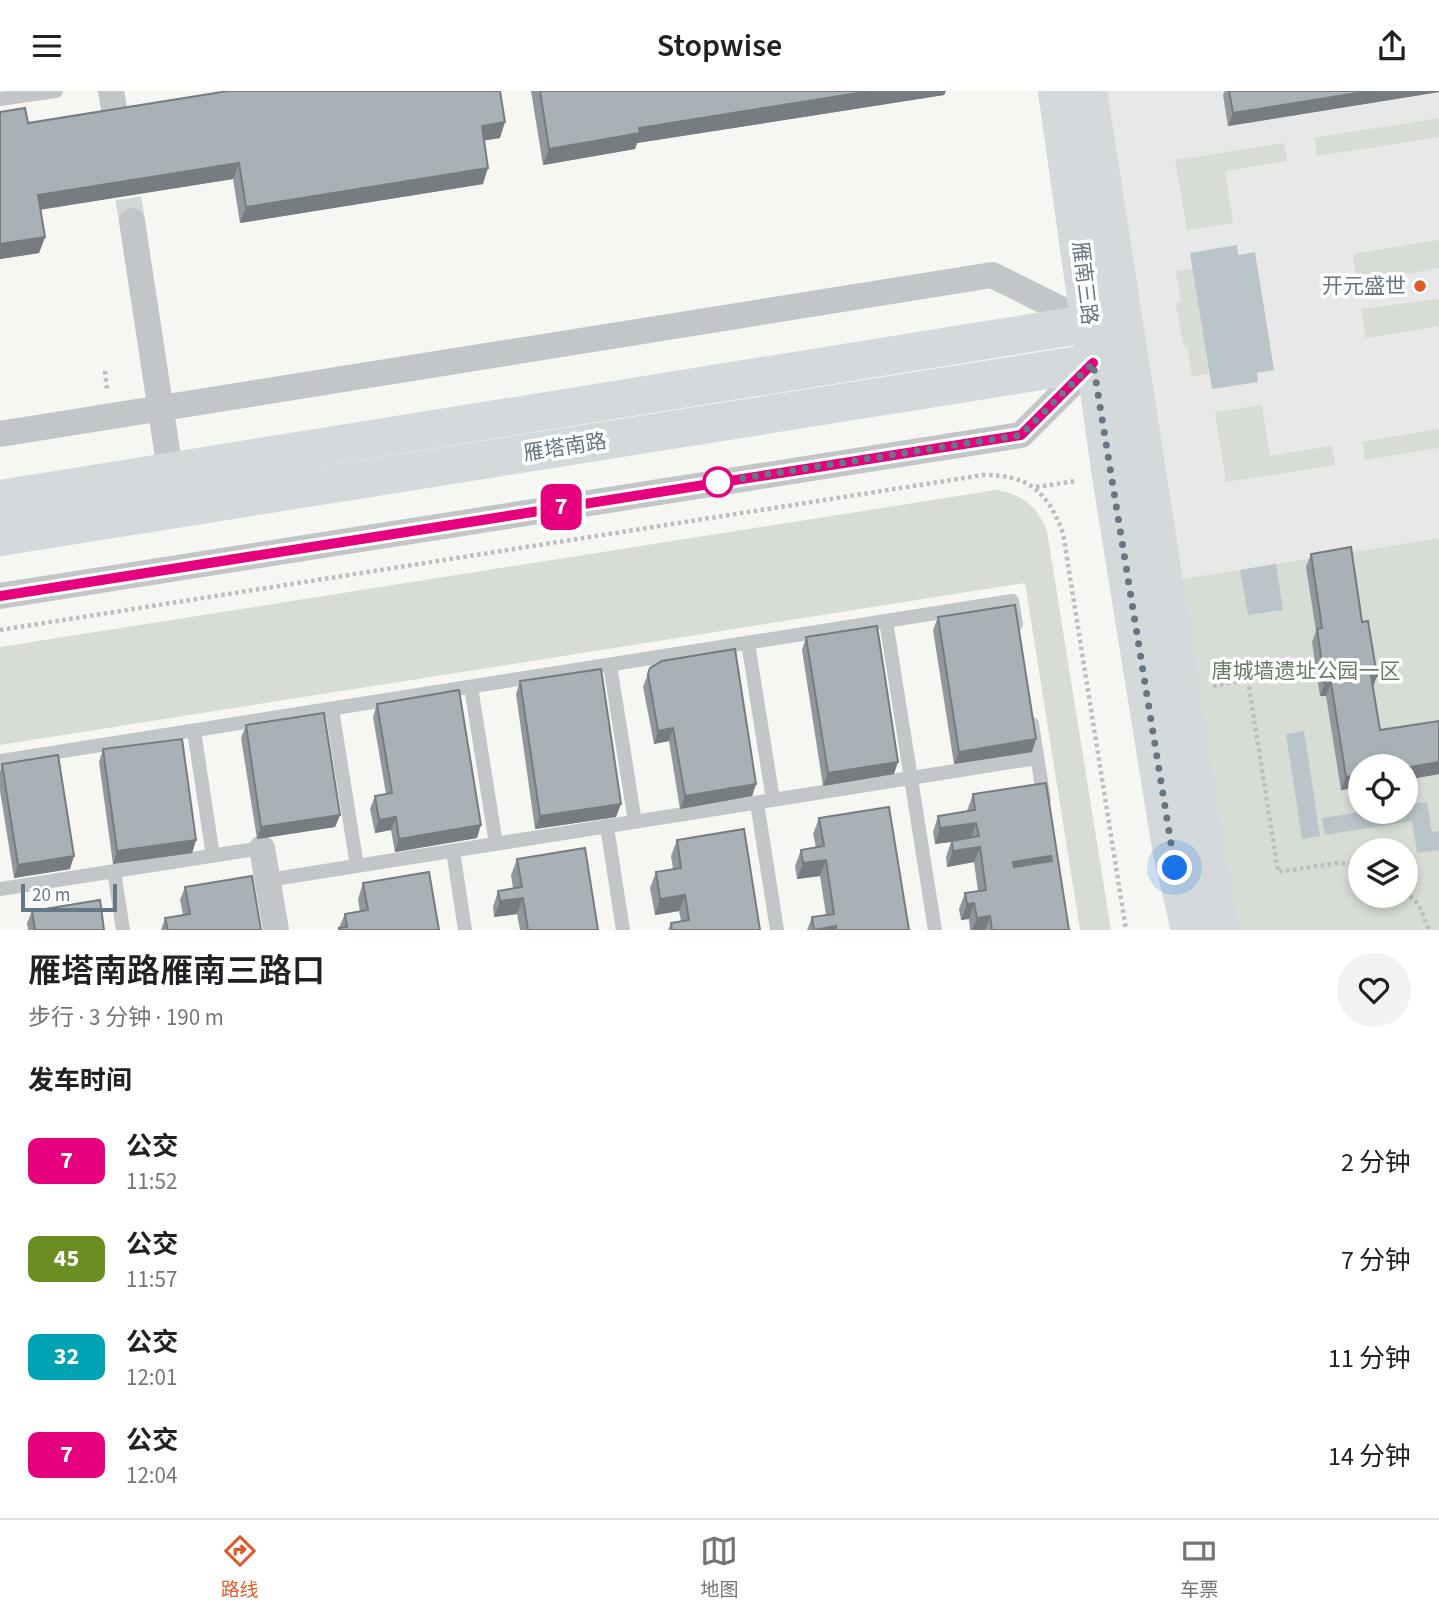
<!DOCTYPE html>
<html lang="zh">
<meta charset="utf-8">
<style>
body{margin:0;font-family:"Source Sans 3","Noto Sans SC",sans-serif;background:#f2f2f2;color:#202124;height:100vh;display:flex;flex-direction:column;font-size:26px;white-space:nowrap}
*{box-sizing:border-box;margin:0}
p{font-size:23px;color:#757577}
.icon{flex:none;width:38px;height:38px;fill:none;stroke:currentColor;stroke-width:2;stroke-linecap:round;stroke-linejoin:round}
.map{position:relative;height:839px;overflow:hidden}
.details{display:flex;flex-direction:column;background:#fff;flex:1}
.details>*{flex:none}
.badge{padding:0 14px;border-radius:10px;font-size:24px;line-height:46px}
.tools{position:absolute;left:1348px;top:663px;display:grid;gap:14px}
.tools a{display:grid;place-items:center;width:70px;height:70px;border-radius:50%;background:#fff;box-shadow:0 4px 10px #0003;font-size:35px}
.scale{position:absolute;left:21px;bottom:18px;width:96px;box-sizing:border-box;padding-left:7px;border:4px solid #657684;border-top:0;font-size:19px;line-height:24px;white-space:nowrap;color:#657684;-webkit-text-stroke:5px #fff;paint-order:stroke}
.you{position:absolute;width:35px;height:35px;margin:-18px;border:5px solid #fff;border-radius:50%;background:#1a73e8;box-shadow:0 0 0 10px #1a73e833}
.map>.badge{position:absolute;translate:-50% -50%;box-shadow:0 0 0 4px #fff}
h2{padding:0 28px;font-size:26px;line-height:63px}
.round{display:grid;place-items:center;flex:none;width:74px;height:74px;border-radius:37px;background:#f2f2f2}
.head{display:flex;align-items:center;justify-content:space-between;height:119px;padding:0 28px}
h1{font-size:33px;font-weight:600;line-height:52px}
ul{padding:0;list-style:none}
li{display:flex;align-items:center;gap:21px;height:98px;padding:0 28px}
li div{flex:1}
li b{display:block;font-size:26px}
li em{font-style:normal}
li .badge{min-width:77px;font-weight:700;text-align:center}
header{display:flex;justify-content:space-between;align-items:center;height:91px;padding:0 28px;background:#fff;font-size:32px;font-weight:600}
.tab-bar{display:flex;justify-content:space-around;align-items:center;height:98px;border-top:2px solid #e0e0e0;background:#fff;font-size:19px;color:#757577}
.tab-bar a{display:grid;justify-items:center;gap:4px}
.tab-bar .selected{color:#e35827}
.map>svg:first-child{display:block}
.built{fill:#e7e8e7}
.green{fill:#d7ddd4;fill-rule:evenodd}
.water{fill:#b9c5c9}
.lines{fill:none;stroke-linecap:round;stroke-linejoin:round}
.street-tunnel{stroke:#d2d7d7;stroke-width:26;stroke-dasharray:26 13;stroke-linecap:butt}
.path{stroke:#bcbec0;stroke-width:4.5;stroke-dasharray:3.5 3.5;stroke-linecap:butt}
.lane{stroke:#c2c6c9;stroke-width:14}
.street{stroke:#c2c6c9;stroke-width:26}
.secondary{stroke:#d4d9dc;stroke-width:38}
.wall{fill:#90989d}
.shaded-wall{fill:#767c7f}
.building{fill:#a8b1b6;stroke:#767c7f;stroke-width:2;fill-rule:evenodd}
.line-casing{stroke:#fff;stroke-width:16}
.line{stroke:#e6007e;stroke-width:10}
.walk{stroke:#657684;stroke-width:7;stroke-dasharray:0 12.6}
.poi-dot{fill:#e35827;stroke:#fff;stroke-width:2.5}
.stop-dot{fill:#fff;stroke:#e6007e;stroke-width:3.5}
.labels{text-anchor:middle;stroke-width:7;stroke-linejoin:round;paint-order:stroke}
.street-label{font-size:21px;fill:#657684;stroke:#fff}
.poi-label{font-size:21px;fill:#657684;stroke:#fff;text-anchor:end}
.park-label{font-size:21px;fill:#687b64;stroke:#fff}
</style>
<header><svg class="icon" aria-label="menu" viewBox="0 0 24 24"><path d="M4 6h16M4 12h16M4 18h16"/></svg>Stopwise<svg class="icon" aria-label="share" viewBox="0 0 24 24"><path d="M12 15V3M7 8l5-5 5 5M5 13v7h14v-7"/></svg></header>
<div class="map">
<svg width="1439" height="839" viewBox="0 0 1439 839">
<rect width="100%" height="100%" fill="#f6f7f3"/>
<!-- built -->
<path class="built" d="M 1106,0 L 1439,0 L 1439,447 L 1181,488 Z"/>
<!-- green -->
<path class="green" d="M 1439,27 L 1439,46 L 1317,65 L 1314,47 Z
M 1284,52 L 1287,70 L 1225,80 L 1233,132 L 1187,139 L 1175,69 Z
M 1439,149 L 1439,177 L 1357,192 L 1353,163 Z
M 1193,177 L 1209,283 L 1192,285 L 1187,254 L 1183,254 L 1176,212 L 1181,211 L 1176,180 Z
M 1439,208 L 1439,235 L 1366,247 L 1361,218 Z
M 1262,314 L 1270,365 L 1332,355 L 1335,374 L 1226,391 L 1215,321 Z
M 1439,338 L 1439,357 L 1365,369 L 1362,351 Z
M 996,399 C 1022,403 1037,415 1047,440 L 1111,839 L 1080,839 L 1025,492 L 0,654 L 0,556 Z
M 1439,447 L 1439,839 L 1234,839 L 1181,488 ZM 1360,676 L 1405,676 L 1405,721 L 1360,721 ZM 1360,760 L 1405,760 L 1405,805 L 1360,805 Z"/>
<!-- water -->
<path class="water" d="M 1237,154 L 1238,164 L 1255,161 L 1274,279 L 1257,282 L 1258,291 L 1212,298 L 1190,162 Z
M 1276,473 L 1283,519 L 1248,524 L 1240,479 Z
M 1304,640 L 1320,745 L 1302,748 L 1286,643 Z
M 1427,711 L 1432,741 L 1439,740 L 1439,759 L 1417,762 L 1412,730 L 1325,744 L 1322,727 L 1361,721 L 1405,721 L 1405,714 Z"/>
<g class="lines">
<!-- street-tunnel -->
<path class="street-tunnel" d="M 122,69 L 132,130"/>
<!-- path -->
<path class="path" d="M 105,280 L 107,298
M 1036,396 L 1076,390
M 0,539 L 983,384 C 1029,384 1047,400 1063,442 L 1126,839
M 1213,595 L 1248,589 L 1278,781 L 1337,772 L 1360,774
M 1405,800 L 1419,814 L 1429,839"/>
<!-- lane -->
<path class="lane" d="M 0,8 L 56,0
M 886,530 L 935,839
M 748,552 L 773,709
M 610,574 L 635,731
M 471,596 L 496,753
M 332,618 L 357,775
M 1032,633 L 1044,709
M 194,640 L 213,765
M 0,670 L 1012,510 L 1016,533
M 757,712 L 777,839
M 607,736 L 623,839
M 453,760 L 465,839
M 114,780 L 123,839
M 268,789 L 1037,667
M 0,798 L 262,757"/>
<!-- street -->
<path class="street" d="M 111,0 L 116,29
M 132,130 L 170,379
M 0,343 L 992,184 L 1091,233
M 0,505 L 1021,344 L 1093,272
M 262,757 L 276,839"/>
<!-- secondary -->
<path class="secondary" d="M 1057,0 L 1111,385 L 1171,757 L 1190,839
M 1088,0 L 1203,743 L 1220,839
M 0,408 L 1123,227
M 0,446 L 1129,266"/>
</g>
<!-- wall -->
<path class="wall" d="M 221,0 L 500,0 L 500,47 L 484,49 L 483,93 L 240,132 L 233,88 L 41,118 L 45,146 L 39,162 L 0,168 L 0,21 L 28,32 L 221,1 Z
M 531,0 L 946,0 L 944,4 L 637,52 L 635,58 L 543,74 Z
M 1225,0 L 1439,0 L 1439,1 L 1228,35 L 1223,4 Z
M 1311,463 L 1362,531 L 1377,585 L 1373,596 L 1380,639 L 1439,630 L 1439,683 L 1405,689 L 1360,676 L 1360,696 L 1341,699 L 1326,605 L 1320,605 L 1312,551 L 1316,540 L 1306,476 Z
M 938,526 L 1032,661 L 954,673 L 933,539 Z
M 806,546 L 894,683 L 823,695 L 802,559 Z
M 650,577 L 756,693 L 752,705 L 680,718 L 669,650 L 654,653 L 643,596 Z
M 520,590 L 616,726 L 535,738 L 516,603 Z
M 377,613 L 477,747 L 395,761 L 391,739 L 375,742 L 370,718 L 375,705 L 386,703 L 373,626 Z
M 246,634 L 340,724 L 335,736 L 257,748 L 241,647 Z
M 103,658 L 196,749 L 192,762 L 113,773 L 99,671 Z
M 2,673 L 70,778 L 14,787 L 0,700 L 0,680 Z
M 1046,692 L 1069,839 L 970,839 L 969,828 L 961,829 L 959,818 L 965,802 L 978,800 L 974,771 L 947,776 L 946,766 L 951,751 L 935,753 L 933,741 L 938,725 L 967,720 L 973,703 Z
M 819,727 L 909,839 L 807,839 L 812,826 L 826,824 L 820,785 L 797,788 L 795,775 L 801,759 L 816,756 L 813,743 Z
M 677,749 L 760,839 L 668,839 L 671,832 L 681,830 L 679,820 L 655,824 L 650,797 L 656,781 L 673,778 L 671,765 Z
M 517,768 L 598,839 L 520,839 L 517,823 L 494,826 L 493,816 L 498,800 L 513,797 L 511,784 Z
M 363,792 L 439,839 L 338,839 L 345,823 L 360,821 L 358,808 Z
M 185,796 L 261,839 L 161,839 L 165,827 L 183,824 L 180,809 Z
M 32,820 L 104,839 L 28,839 L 27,832 Z"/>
<!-- shaded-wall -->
<path class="shaded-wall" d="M 871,0 L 946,0 L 944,4 L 637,52 L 635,58 L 543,74 L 549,58 L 639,37 Z
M 1370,0 L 1439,0 L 1439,1 L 1228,35 L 1233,22 Z
M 505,31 L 500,47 L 476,51 L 482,35 Z
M 239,72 L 233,88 L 33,120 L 38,104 Z
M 488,77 L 483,93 L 240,132 L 246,116 Z
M 45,146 L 39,162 L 0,168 L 0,153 Z
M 1371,585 L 1377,585 L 1372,597 Z
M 1331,592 L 1326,605 L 1320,605 L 1325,593 Z
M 673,637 L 669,650 L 654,653 L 658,640 Z
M 1036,648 L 1032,661 L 954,673 L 959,661 Z
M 898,671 L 894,683 L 823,695 L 828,682 Z
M 1439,671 L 1439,683 L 1405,689 L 1405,677 Z
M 1360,684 L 1360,696 L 1341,699 L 1346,686 Z
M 756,693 L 752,705 L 680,718 L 685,705 Z
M 621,713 L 616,726 L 535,738 L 540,725 Z
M 340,724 L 335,736 L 257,748 L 261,736 Z
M 396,726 L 391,739 L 375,742 L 379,729 Z
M 976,732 L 971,748 L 935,753 L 940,737 Z
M 481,734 L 477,747 L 395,761 L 399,748 Z
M 196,749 L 192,762 L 113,773 L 117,760 Z
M 980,756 L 974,771 L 947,776 L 953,760 Z
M 74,765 L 70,778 L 14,787 L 18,774 Z
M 1051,765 L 1045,781 L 1009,787 L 1013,771 Z
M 826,769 L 820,785 L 797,788 L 803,772 Z
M 685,804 L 679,820 L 655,824 L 660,808 Z
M 523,807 L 517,823 L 494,826 L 500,810 Z
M 974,812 L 969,828 L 961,829 L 967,813 Z
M 990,825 L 985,839 L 972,839 L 977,827 Z
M 836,835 L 834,839 L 813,839 Z"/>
<!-- building -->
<path class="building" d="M 228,0 L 500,0 L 505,31 L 482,35 L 488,77 L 246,116 L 239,72 L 38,104 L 45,146 L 0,153 L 0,21 L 25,17 L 28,32 Z
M 540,0 L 871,0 L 639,37 L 640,42 L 549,58 Z
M 1229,0 L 1370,0 L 1233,22 Z
M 1351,456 L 1362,531 L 1368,530 L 1377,585 L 1371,585 L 1380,639 L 1439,630 L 1439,671 L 1405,677 L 1405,676 L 1360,676 L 1360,684 L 1346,686 L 1331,592 L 1325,593 L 1317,538 L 1322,537 L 1311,463 Z
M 1015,514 L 1036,648 L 959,661 L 938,526 Z
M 877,535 L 898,671 L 828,682 L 806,546 Z
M 735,558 L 756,693 L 685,705 L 673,637 L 658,640 L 648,583 L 650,577 L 662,570 Z
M 601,578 L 621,713 L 540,725 L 520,590 Z
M 459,599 L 481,734 L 399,748 L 396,726 L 379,729 L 375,705 L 392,702 L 377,613 Z
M 324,622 L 340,724 L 261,736 L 246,634 Z
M 182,648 L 196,749 L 117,760 L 103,658 Z
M 58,664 L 74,765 L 18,774 L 2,673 Z
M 1046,692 L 1069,839 L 992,839 L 990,825 L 977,827 L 974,812 L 967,813 L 965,802 L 986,799 L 980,756 L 953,760 L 952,750 L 979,745 L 976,732 L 940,737 L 938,725 L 975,719 L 973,703 ZM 1051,765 L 1052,770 L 1014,776 L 1013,771 Z
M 889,716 L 909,839 L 836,839 L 836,835 L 814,839 L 812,826 L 834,823 L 826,769 L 803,772 L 801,759 L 824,755 L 819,727 Z
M 744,738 L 760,839 L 672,839 L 671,832 L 689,829 L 685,804 L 660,808 L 656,781 L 681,777 L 677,749 Z
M 585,757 L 598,839 L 528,839 L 523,807 L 500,810 L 498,800 L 522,796 L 517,768 Z
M 429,781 L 439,839 L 339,839 L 339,837 L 347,836 L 345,823 L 368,819 L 363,792 Z
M 252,785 L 261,839 L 168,839 L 165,827 L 190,823 L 185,796 Z
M 100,809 L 104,839 L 35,839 L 32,820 Z"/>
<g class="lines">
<defs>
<path id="line" d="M 0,505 L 1021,344 L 1093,272"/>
</defs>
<!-- line casing -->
<use href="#line" class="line-casing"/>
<!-- line -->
<use href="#line" class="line"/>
<!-- walk -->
<path class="walk" d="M 718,391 L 1021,344 L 1093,272 L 1175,777"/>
</g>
<!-- markers -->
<circle class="poi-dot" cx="1420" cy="195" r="7"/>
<circle class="stop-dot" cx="718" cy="391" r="14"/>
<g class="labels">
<!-- street labels -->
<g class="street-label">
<text transform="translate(1085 192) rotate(83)" y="7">雁南三路</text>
<text transform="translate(565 356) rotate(-9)" y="7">雁塔南路</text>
</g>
<!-- poi labels -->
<g class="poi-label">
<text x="1406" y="202">开元盛世</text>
</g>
<!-- park labels -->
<g class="park-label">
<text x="1306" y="587">唐城墙遗址公园一区</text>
</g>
</g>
</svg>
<div class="tools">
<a><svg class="icon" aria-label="locate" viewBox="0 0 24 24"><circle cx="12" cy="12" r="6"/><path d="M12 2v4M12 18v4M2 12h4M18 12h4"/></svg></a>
<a><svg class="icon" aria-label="layers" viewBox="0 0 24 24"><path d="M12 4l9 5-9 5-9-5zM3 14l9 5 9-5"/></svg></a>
</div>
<div class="scale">20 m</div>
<div class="you" style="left:1175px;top:777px"></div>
<b class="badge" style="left:561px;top:416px;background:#e6007e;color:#fff">7</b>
</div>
<section class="details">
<div class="head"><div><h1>雁塔南路雁南三路口</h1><p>步行 · 3 分钟 · 190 m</p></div><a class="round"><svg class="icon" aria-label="heart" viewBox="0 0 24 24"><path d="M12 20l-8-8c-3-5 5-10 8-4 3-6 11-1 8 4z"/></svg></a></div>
<h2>发车时间</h2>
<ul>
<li><span class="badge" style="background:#e6007e;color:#fff">7</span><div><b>公交</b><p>11:52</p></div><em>2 分钟</em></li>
<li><span class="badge" style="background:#6b8e23;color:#fff">45</span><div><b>公交</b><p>11:57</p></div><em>7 分钟</em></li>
<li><span class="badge" style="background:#00a3b4;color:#fff">32</span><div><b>公交</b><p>12:01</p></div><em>11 分钟</em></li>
<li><span class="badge" style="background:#e6007e;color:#fff">7</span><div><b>公交</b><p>12:04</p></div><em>14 分钟</em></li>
</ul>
</section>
<nav class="tab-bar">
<a class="selected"><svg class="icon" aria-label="directions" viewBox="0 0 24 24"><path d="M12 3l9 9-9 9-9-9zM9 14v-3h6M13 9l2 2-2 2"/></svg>路线</a>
<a><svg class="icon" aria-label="map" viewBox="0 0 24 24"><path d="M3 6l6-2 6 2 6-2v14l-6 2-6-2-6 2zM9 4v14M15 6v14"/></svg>地图</a>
<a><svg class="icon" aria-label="tickets" viewBox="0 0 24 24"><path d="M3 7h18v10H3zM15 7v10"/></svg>车票</a>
</nav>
